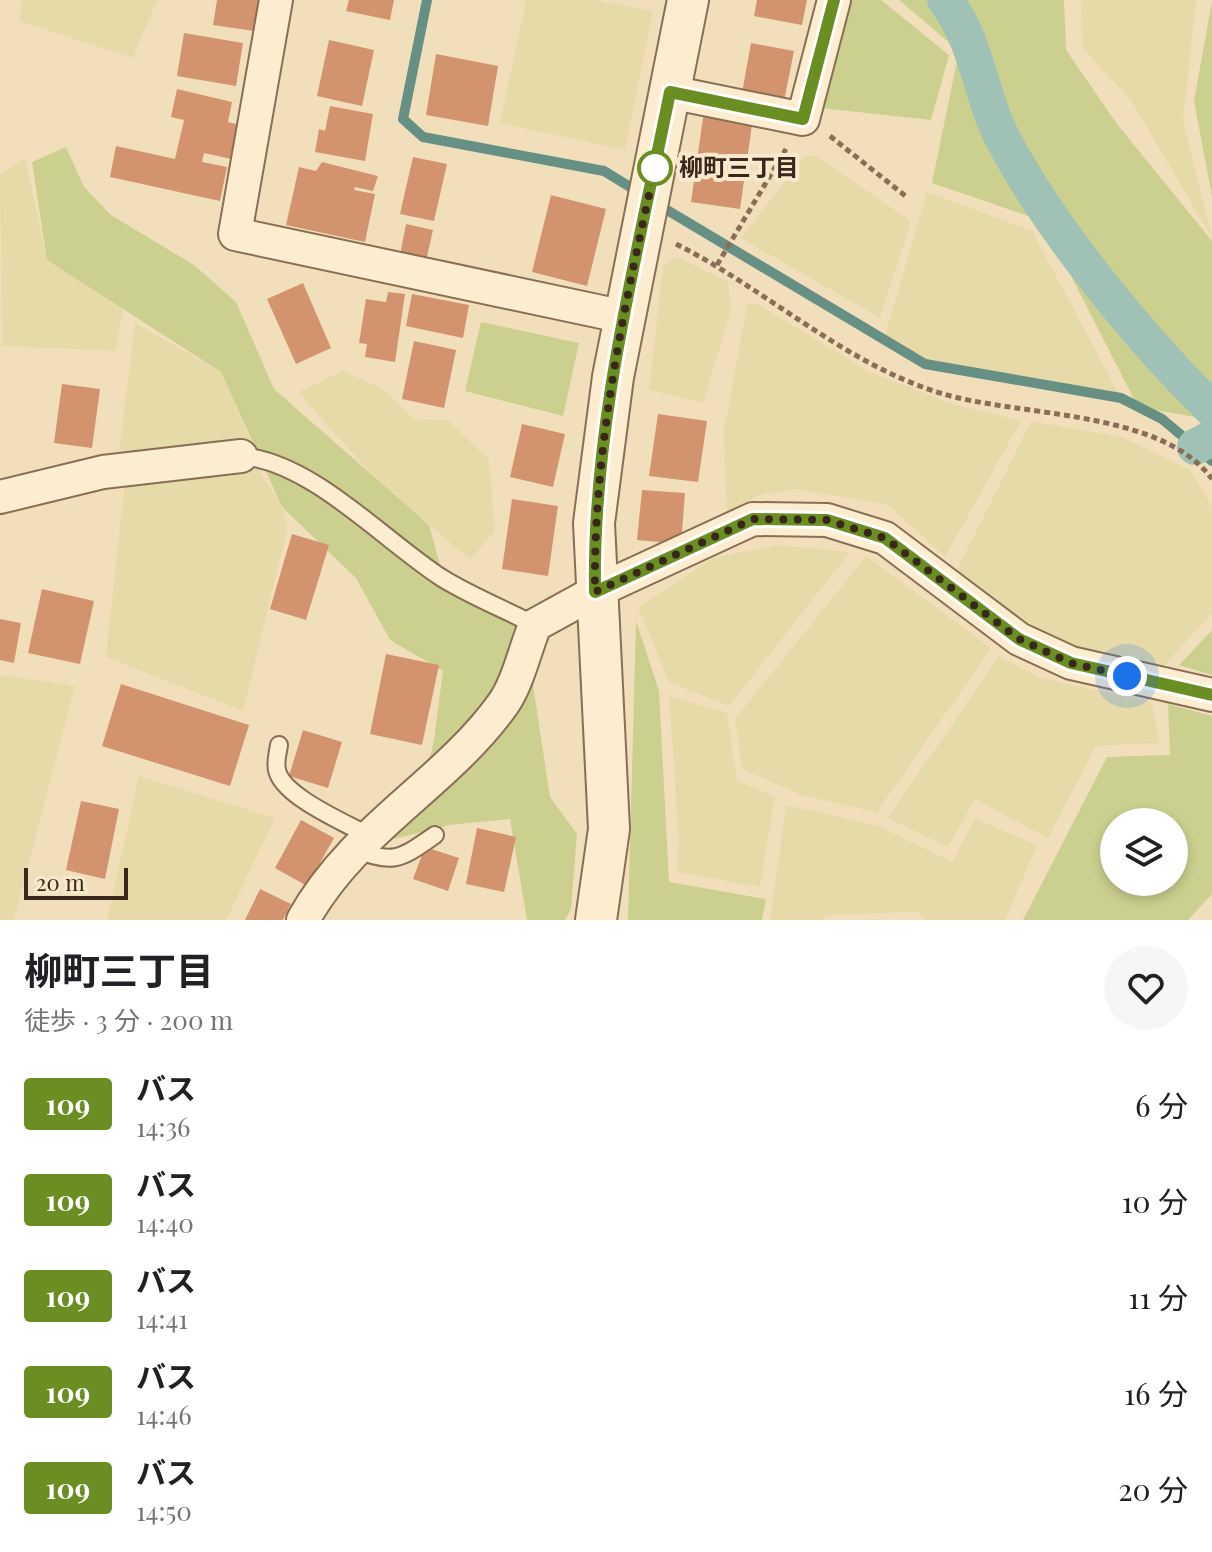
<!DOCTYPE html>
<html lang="ja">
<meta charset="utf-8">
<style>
body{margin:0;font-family:"Playfair Display","Noto Sans JP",serif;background:#f6f6f6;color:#202124;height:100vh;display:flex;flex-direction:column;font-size:30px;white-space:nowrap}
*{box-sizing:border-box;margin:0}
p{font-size:26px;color:#757577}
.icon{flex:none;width:44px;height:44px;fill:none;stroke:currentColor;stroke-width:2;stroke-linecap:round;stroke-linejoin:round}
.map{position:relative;height:920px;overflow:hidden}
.drawer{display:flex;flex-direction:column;background:#fff;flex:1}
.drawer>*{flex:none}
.badge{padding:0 16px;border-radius:6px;font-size:28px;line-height:52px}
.buttons{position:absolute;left:1100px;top:808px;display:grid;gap:16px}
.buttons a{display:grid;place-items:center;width:88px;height:88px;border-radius:50%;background:#fff;box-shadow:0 4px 12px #0003;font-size:40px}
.scale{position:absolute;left:24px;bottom:20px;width:104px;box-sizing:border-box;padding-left:8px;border:4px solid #38271a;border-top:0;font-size:22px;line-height:28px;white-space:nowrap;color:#38271a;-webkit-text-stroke:6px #f8e9cc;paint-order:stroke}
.you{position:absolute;width:40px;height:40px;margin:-20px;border:6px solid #fff;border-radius:50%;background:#1a73e8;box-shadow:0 0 0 12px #1a73e833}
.map>.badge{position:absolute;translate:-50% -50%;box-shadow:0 0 0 4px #fff}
.round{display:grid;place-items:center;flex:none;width:84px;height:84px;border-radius:42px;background:#f6f6f6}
.head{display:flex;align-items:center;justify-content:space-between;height:136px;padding:0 24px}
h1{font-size:38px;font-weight:700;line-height:60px}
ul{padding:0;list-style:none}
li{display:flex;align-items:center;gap:24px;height:96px;padding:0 24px}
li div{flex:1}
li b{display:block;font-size:30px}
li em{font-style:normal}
li .badge{min-width:88px;font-weight:700;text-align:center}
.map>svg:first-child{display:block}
.farmland{fill:#e7daa9}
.green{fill:#cbd08f;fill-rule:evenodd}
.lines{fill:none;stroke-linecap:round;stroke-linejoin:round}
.stream{stroke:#679084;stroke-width:10}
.canal{stroke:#a0c2b6;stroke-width:36}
.building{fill:#d3936e}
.service-casing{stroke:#8a6e54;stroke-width:20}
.minor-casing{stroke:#8a6e54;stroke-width:36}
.tertiary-casing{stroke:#8a6e54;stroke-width:44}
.path{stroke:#8a6e54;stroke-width:5;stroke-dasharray:6 4;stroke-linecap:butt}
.service{stroke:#fcecd0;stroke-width:16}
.minor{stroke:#fcecd0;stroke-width:32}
.tertiary{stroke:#fcecd0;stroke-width:40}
.line-casing{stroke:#fff;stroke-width:18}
.line{stroke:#6b8e23;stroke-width:12}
.walk{stroke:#38271a;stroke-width:8;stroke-dasharray:0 14.4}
.stop-dot{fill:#fff;stroke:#6b8e23;stroke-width:4}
.labels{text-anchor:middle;stroke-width:8;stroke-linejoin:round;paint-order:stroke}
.stop-label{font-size:24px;font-weight:bold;fill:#38271a;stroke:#f8e9cc;text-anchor:start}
</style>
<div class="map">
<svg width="1212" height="920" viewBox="0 0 1212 920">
<rect width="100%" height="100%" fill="#f1dfbc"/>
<!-- farmland -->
<path class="farmland" d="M 23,0 L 157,0 L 133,58 L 19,21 Z
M 526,0 L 594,0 L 653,11 L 625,150 L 500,123 Z
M 1081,0 L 1196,0 L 1183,121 L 1212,238 L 1131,100 L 1082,48 Z
M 814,155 L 911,221 L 880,318 L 741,238 L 805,156 Z
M 25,157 L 47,260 L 123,309 L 116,351 L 2,346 L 0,176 Z
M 927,192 L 1032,231 L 1121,398 L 925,364 L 884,339 Z
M 677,257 L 728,282 L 731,310 L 703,403 L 649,390 L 663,266 Z
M 756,303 L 868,371 L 949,403 L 1021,421 L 945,557 L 888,505 L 798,489 L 757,495 L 727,518 L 724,431 L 747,305 Z
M 135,323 L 221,372 L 253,446 L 117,470 Z
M 343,371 L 383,389 L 414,419 L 448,420 L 489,460 L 495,531 L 470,560 L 375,478 L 298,392 Z
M 1031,421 L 1122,437 L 1190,470 L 1212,507 L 1212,613 L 1161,669 L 1059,643 L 953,578 Z
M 255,463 L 282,507 L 288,527 L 243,711 L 106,657 L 125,479 Z
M 778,545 L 850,552 L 729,706 L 669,682 L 638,607 L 713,558 Z
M 866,556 L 991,648 L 877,812 L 801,795 L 742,769 L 735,719 Z
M 999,656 L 1041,678 L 1152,703 L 1159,743 L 1096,746 L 1048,838 L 975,799 L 948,847 L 888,818 Z
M 0,675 L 75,686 L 14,920 L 0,920 Z
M 669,696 L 727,713 L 737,781 L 775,797 L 760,887 L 677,872 L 679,840 Z
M 139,776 L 275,818 L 226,920 L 107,920 Z
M 786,805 L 878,826 L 952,862 L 975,819 L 1037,845 L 1005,920 L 925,920 L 919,912 L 826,915 L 824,920 L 770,920 Z"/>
<!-- green -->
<path class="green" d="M 835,0 L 881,0 L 949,55 L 931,120 L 812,107 Z
M 899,0 L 1064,0 L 1066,50 L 1117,124 L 1212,241 L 1212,420 L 1138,407 L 1043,221 L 932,183 L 959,51 Z
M 1212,1 L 1212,197 L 1194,101 Z
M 66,147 L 84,187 L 111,215 L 194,265 L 236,302 L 274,389 L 429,525 L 442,572 L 478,595 L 525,632 L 550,797 L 577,834 L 571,909 L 565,920 L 527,920 L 510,819 L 449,825 L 386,841 L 424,784 L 434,740 L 443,671 L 390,640 L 356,578 L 282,507 L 221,372 L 47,260 L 32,162 Z
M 481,322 L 579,343 L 563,416 L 465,391 Z
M 636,621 L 659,691 L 669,882 L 766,899 L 762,920 L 628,920 Z
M 1212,630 L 1212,675 L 1179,665 Z
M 1168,704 L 1212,716 L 1212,894 L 1188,920 L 1023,920 L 1107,757 L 1170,755 ZM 1114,822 L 1174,822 L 1174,882 L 1114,882 Z"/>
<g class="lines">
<!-- stream -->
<path class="stream" d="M 427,0 L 403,119 L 423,137 L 604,171 L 640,193
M 657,204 L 925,364 L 1121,398 L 1162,419 L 1212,461"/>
<!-- canal -->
<path class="canal" d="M 945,0 C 979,43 980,99 1006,145 C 1054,233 1140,339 1212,409
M 1195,447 L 1212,438"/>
</g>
<!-- building -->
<path class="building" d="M 217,0 L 258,0 L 254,31 L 213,25 Z
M 349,0 L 394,0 L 390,20 L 346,11 Z
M 757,0 L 807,0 L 802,25 L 754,16 Z
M 184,33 L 243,43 L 236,86 L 177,76 Z
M 329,40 L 374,50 L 362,106 L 317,96 Z
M 751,43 L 794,51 L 784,101 L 742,93 Z
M 436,54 L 498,66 L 488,126 L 426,115 Z
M 177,89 L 232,102 L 228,122 L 243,126 L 236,160 L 204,153 L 202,162 L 227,167 L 220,201 L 110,177 L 116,146 L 175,159 L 184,120 L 171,117 Z
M 330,106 L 373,114 L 365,161 L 315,152 L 319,129 L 325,131 Z
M 704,111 L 753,118 L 740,209 L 691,202 Z
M 413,157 L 447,164 L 434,221 L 400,214 Z
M 322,162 L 378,176 L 373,191 L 355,187 L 354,190 L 375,194 L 365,242 L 286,225 L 299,167 L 316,171 Z
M 551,195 L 606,209 L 587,286 L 532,272 Z
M 406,224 L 433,230 L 426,261 L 400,255 Z
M 303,283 L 331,348 L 296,364 L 267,299 Z
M 388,292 L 405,294 L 395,362 L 365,357 L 367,344 L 359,343 L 366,299 L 386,302 Z
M 412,294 L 469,305 L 463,338 L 406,326 Z
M 414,341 L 456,350 L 444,408 L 402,399 Z
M 62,384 L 100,389 L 92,448 L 54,443 Z
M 658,414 L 707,421 L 698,482 L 649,476 Z
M 522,424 L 565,434 L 553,487 L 510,477 Z
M 642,490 L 685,493 L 681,544 L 637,540 Z
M 512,499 L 558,506 L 548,576 L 502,569 Z
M 292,534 L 329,545 L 306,620 L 270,609 Z
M 42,589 L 94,601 L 80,664 L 28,653 Z
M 0,619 L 21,623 L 14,663 L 0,660 Z
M 386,654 L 439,665 L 422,745 L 370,734 Z
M 121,684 L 249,725 L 230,786 L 102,746 Z
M 303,730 L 342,742 L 328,788 L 289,776 Z
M 81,801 L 119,809 L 105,879 L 66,870 Z
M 301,820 L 334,838 L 307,886 L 275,868 Z
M 477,828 L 516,837 L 504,892 L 466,884 Z
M 425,847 L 459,858 L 448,891 L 413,879 Z
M 260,889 L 291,904 L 283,920 L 245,920 Z"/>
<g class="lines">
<defs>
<path id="service" d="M 241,456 C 312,462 382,539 442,578 C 471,596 504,609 535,625
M 279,745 C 278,752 275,762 277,770 C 282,796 344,822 367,835
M 356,849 C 394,866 403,857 435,835"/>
<path id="minor" d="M 276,0 L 235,234 L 625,317
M 670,92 L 803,119 L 834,0
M 0,497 L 103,472 L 241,456
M 303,920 C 353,829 446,784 503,704 C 518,683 525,649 535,625 L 595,592 L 753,519 L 827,520 L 885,538 L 1019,639 L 1071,663 L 1212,695"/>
<path id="tertiary" d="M 596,920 L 609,829 L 594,523 L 613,377 L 688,0"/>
</defs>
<!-- service casing -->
<use href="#service" class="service-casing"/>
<!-- minor casing -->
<use href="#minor" class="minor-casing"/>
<!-- tertiary casing -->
<use href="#tertiary" class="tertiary-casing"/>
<!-- path -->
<path class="path" d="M 830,136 L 908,198
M 676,244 C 766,289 843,363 940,393 C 1017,417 1161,409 1212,479
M 717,265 L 786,149"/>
<!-- service -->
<use href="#service" class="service"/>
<!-- minor -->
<use href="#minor" class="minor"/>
<!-- tertiary -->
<use href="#tertiary" class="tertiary"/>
</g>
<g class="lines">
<defs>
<path id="line" d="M 834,0 L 803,119 L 670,92 C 637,257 592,424 595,592 L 753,519 L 827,520 L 885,538 L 1019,639 L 1071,663 L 1212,695"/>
</defs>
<!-- line casing -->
<use href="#line" class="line-casing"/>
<!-- line -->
<use href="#line" class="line"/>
<!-- walk -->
<path class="walk" d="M 655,168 C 624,307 593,450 595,592 L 753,519 L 827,520 L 885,538 L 1019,639 L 1071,663 L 1127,676"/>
</g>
<!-- markers -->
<circle class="stop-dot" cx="655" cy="168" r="16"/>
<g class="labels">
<!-- stop labels -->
<g class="stop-label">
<text x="679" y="176">柳町三丁目</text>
</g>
</g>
</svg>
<div class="buttons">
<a><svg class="icon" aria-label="layers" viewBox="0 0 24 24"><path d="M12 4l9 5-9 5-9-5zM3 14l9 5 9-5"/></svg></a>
</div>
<div class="scale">20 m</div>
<div class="you" style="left:1127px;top:676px"></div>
</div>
<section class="drawer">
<div class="head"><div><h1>柳町三丁目</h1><p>徒歩 · 3 分 · 200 m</p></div><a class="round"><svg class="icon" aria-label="heart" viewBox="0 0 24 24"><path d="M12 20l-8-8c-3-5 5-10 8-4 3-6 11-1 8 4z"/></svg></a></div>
<ul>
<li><span class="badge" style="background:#6b8e23;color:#fff">109</span><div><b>バス</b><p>14:36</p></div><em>6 分</em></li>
<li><span class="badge" style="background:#6b8e23;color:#fff">109</span><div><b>バス</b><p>14:40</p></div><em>10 分</em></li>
<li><span class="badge" style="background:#6b8e23;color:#fff">109</span><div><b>バス</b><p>14:41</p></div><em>11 分</em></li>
<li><span class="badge" style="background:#6b8e23;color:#fff">109</span><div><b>バス</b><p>14:46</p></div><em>16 分</em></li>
<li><span class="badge" style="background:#6b8e23;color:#fff">109</span><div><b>バス</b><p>14:50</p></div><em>20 分</em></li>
</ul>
</section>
